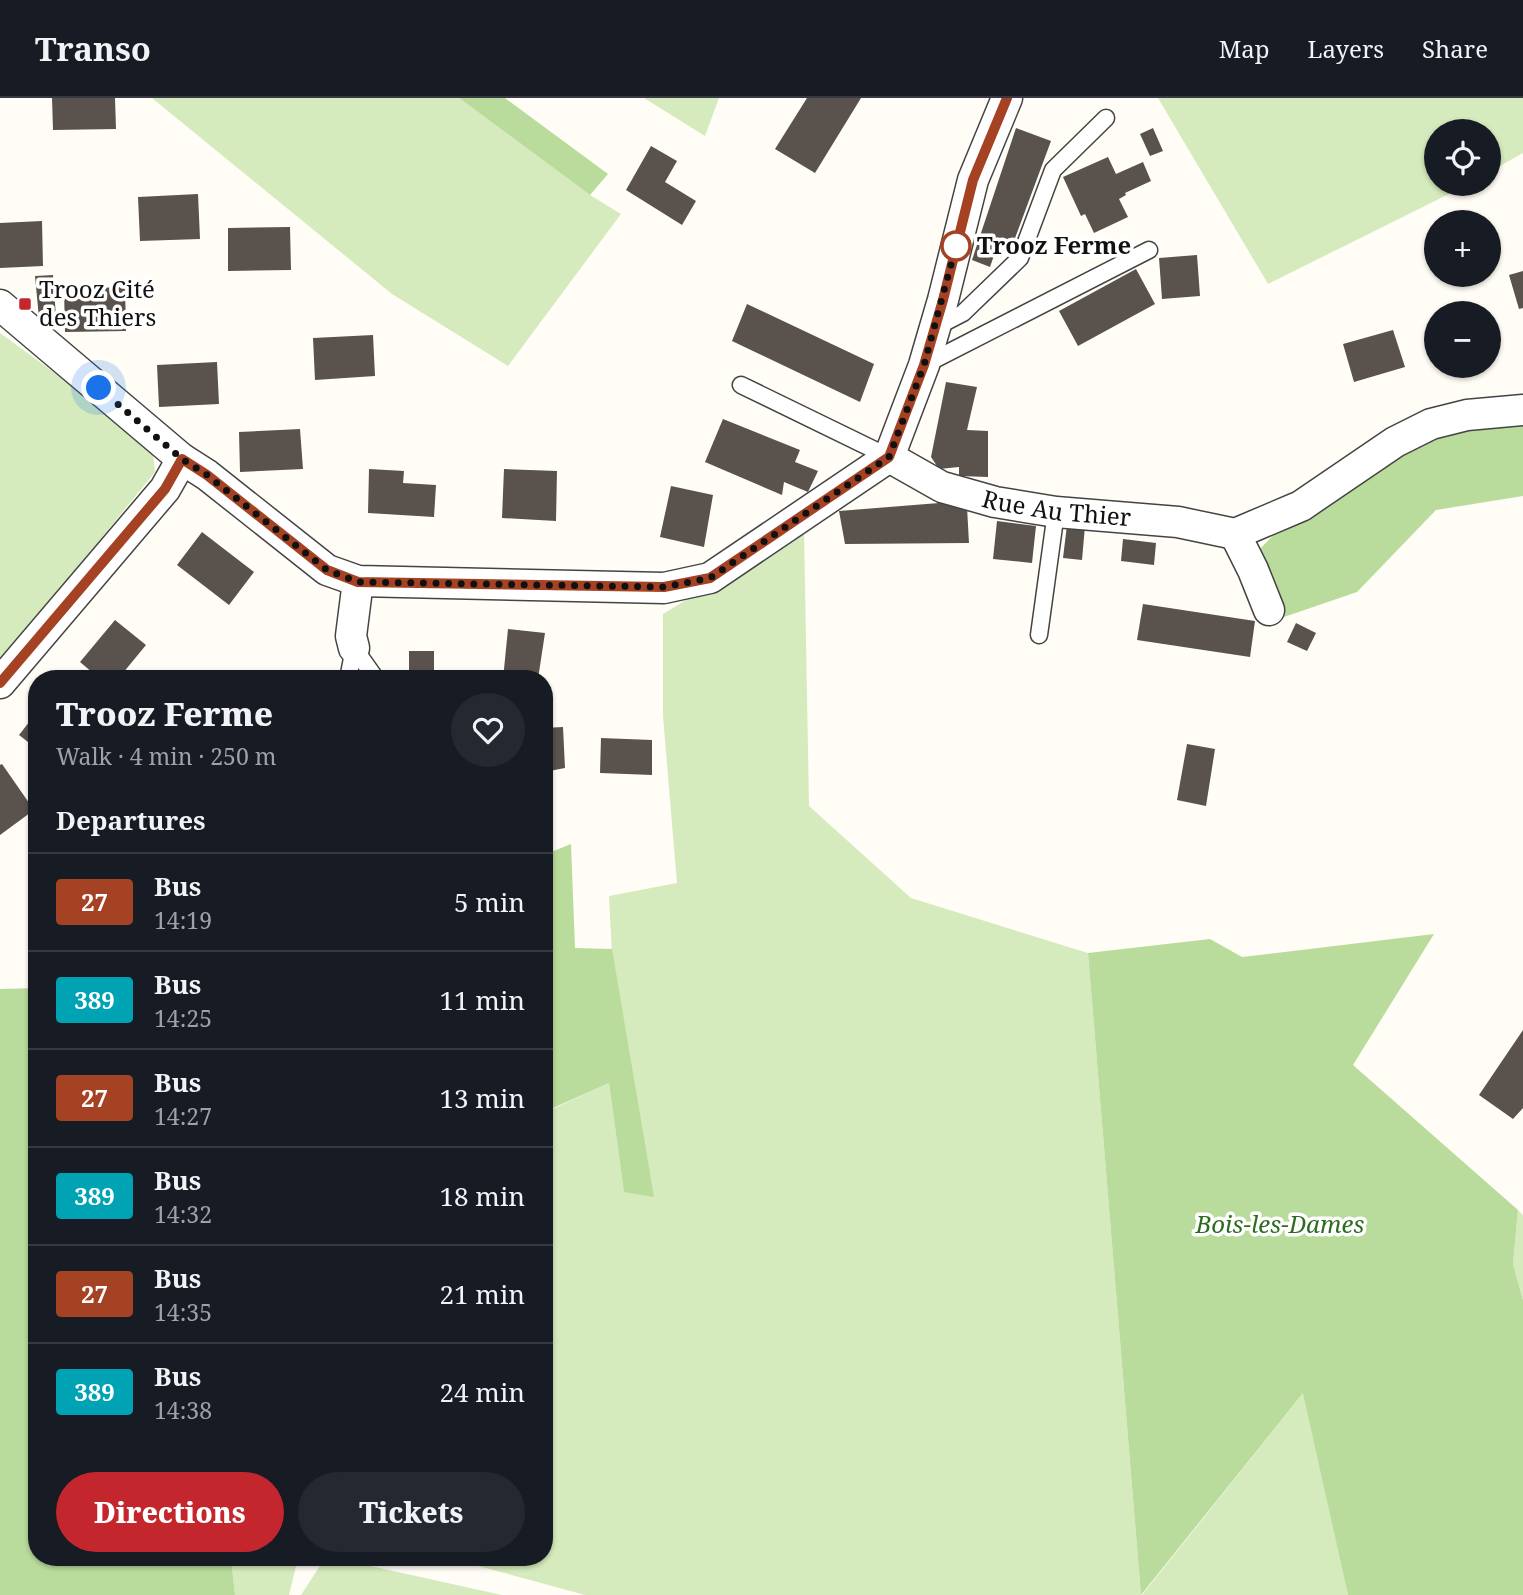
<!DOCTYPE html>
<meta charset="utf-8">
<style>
body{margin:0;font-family:"Noto Serif",serif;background:#242831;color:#f1f3f6;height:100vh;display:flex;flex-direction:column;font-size:26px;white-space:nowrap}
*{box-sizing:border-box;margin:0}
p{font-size:23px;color:#9ea1a6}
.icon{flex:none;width:38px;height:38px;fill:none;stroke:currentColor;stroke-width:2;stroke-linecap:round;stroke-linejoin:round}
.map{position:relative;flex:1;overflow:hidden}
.sheet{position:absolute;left:28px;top:572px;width:525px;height:896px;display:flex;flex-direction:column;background:#171b24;border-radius:28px;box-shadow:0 2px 5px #0004}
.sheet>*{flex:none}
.badge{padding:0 14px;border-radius:5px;font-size:24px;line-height:46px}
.controls{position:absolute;left:1424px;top:21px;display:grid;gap:14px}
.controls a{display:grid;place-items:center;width:77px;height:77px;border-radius:50%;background:#171b24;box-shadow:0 2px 5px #0004;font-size:35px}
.you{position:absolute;width:35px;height:35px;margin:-18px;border:5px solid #fff;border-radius:50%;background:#1a73e8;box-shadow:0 0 0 10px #1a73e833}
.map>.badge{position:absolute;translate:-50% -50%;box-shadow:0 0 0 4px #fff}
h2{padding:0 28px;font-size:26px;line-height:63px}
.round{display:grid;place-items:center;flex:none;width:74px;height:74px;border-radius:37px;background:#242831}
.headline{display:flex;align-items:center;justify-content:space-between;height:119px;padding:0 28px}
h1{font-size:33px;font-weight:800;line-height:52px}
.action{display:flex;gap:14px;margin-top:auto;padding:14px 28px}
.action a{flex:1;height:80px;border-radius:42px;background:#c4262e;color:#fff;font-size:28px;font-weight:800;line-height:80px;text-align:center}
.action a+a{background:#242831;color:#f1f3f6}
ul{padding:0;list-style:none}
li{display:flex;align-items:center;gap:21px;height:98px;padding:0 28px;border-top:2px solid #363941}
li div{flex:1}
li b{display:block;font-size:26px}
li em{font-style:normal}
li .badge{min-width:77px;font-weight:700;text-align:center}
header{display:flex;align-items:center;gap:42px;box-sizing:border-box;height:98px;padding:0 35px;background:#171b24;border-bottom:2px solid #363941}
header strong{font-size:33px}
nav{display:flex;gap:38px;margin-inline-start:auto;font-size:24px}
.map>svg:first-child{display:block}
.green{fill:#d5ebbd}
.forest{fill:#b9dc9c}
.building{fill:#5a524d}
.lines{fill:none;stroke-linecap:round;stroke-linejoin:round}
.service-casing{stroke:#444;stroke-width:19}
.minor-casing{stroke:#444;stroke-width:33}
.service{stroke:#fff;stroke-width:16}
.minor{stroke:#fff;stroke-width:30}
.line-casing{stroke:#fff;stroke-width:16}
.line{stroke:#a64224;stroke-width:10}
.walk{stroke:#111;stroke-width:7;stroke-dasharray:0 12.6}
.stop-dot{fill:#fff;stroke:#a64224;stroke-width:3.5}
.poi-dot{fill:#c4262e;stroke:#fff;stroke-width:2.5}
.labels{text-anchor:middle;stroke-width:7;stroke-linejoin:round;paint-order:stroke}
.stop-label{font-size:24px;font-weight:bold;fill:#111;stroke:#fff;text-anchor:start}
.poi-label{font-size:24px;fill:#111;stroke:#fff;text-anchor:start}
.street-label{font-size:24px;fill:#111;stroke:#fff}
.park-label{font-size:24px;font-style:italic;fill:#2f6b1f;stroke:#fff}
</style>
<header>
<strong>Transo</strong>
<nav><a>Map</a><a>Layers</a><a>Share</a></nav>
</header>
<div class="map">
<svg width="1523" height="1497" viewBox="0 0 1523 1497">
<rect width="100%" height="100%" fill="#fffdf5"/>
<!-- green -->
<path class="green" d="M 152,0 L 459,0 L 590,97 L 621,116 L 508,268 L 392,196 Z
M 644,0 L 719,0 L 705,38 Z
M 1158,0 L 1523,0 L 1523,55 L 1489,74 L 1489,33 L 1437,33 L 1437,86 L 1469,86 L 1268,186 Z
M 0,235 L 129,329 L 153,354 L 155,374 L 0,565 Z
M 804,431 L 809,708 L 911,800 L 1088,855 L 1141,1497 L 585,1497 L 449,1460 L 544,1460 L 544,1018 L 548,1013 L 609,985 L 624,1094 L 609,798 L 677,785 L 663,618 L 663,516 Z
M 1518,1112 L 1523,1117 L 1523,1202 L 1513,1166 Z
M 1304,1294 L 1348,1497 L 1142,1497 Z
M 231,1460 L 298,1460 L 289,1497 L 235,1497 Z
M 325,1460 L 334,1460 L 502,1497 L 301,1497 Z"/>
<!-- forest -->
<path class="forest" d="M 459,0 L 505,0 L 608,76 L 590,97 Z
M 1523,315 L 1523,398 L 1436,412 L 1357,494 L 1281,520 L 1283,506 L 1256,455 L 1349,359 Z
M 571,746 L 575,850 L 612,851 L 654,1099 L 624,1094 L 609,985 L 544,1014 L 544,757 Z
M 1434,836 L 1353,967 L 1518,1112 L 1513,1166 L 1523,1202 L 1523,1497 L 1348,1497 L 1303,1295 L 1141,1497 L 1088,855 L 1210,841 L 1242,859 Z
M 37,890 L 37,1460 L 231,1460 L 235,1497 L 0,1497 L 0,891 Z"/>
<!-- building -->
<path class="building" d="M 52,0 L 115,0 L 116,31 L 53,32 Z
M 807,0 L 861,0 L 815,75 L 775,51 Z
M 1016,30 L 1051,43 L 1011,151 L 998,146 L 990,169 L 972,162 Z
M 1153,30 L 1163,53 L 1150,58 L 1140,36 Z
M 651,48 L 677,63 L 665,84 L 696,103 L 682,127 L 626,92 Z
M 1108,59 L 1116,76 L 1143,64 L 1151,83 L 1125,95 L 1126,97 L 1119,101 L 1128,119 L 1094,135 L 1085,116 L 1081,118 L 1063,79 Z
M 198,96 L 200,141 L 140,143 L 138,99 Z
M 42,123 L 43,168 L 0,170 L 0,125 Z
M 290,129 L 291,172 L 228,173 L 228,130 Z
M 1197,157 L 1200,198 L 1162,201 L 1159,160 Z
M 1136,171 L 1155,206 L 1078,248 L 1059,213 Z
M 1523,173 L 1523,210 L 1519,211 L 1509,177 Z
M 53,177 L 56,219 L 39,220 L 35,178 Z
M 125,189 L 126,233 L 65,234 L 64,191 Z
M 747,206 L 874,266 L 860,304 L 732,243 Z
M 1393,232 L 1405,269 L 1354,284 L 1343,246 Z
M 373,237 L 375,278 L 315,282 L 313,240 Z
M 217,264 L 219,306 L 159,309 L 157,267 Z
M 946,284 L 977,289 L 967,332 L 988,333 L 988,379 L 959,378 L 959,369 L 939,371 L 931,359 Z
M 723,321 L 800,352 L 795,364 L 818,373 L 808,394 L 784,384 L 782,397 L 705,364 Z
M 300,331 L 303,371 L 240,374 L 239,334 Z
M 369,371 L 404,373 L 403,385 L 436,387 L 434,419 L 368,415 Z
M 504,371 L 557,373 L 556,423 L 502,420 Z
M 671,388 L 713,397 L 704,449 L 660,439 Z
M 939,405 L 967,409 L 969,445 L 845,446 L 839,413 Z
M 997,423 L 1036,428 L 1032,465 L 993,461 Z
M 1067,427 L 1085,428 L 1082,462 L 1063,460 Z
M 202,434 L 254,474 L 229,507 L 177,467 Z
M 1123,441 L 1156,445 L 1154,467 L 1121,463 Z
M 1143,506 L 1255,523 L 1250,559 L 1137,542 Z
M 115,522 L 146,547 L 118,581 L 100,581 L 80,564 Z
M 1296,525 L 1316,535 L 1307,553 L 1287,544 Z
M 508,531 L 545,535 L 538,581 L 503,581 Z
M 409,553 L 434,553 L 434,581 L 409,581 Z
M 37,614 L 37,651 L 19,637 Z
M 563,629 L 565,670 L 544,674 L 544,630 Z
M 601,640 L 652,642 L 652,677 L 600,675 Z
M 1187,646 L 1215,651 L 1206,708 L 1177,702 Z
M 2,666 L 34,712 L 0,737 L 0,667 Z
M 1523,932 L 1523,1010 L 1513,1021 L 1479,997 Z"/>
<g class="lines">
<defs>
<path id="service" d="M 934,230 L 963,215 L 1020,160 L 1053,72 L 1106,20
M 924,267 L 1149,152
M 741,287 L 889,359
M 1039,537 L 1056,414
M 354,550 L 376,581
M 348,581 L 354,550"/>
<g id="minor">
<path d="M 0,207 L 182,361 L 207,377 L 327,472 L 358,483 L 664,490 L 710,480 L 889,359 L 924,267 L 943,202 L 973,82 L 1007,0"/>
<path id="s1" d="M 889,359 L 942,389 L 995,404 L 1056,414 L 1178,424 L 1235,436 L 1301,408 L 1395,344 L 1431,326 L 1467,317 L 1523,312"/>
<path d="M 1235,436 L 1253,472 L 1269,512"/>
<path d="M 354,550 L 351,538 L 358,483"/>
<path d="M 0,585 L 165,391 L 182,361"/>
</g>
</defs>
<!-- service casing -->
<use href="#service" class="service-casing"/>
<!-- minor casing -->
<use href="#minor" class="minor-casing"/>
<!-- service -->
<use href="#service" class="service"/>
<!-- minor -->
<use href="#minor" class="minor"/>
</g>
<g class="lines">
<defs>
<path id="line" d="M 0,585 L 165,391 L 182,361 L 207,377 L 327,472 L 358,484 L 664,489 L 710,480 L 889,359 L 924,267 L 943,202 L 973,82 L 1007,0"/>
</defs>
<!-- line casing -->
<use href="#line" class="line-casing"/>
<!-- line -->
<use href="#line" class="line"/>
<!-- walk -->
<path class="walk" d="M 99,290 L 182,361 L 207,377 L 327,472 L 358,484 L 664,489 L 710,480 L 889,359 L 924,267 L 956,148"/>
</g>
<!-- markers -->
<circle class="stop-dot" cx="956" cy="148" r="14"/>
<rect class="poi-dot" x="18" y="199" width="14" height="14" rx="3.5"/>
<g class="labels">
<!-- stop labels -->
<g class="stop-label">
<text x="977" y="156">Trooz Ferme</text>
</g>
<!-- poi labels -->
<g class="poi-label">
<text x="39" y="200">Trooz Cité<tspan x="39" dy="28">des Thiers</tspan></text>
</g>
<!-- street labels -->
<g class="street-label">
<text dy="8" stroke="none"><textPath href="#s1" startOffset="178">Rue Au Thier</textPath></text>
</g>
<!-- park labels -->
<g class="park-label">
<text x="1280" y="1135">Bois-les-Dames</text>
</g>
</g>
</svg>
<div class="controls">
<a><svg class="icon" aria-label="locate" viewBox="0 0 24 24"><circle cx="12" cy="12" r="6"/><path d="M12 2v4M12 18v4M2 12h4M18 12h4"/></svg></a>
<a>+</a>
<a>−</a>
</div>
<div class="you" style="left:99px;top:290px"></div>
<section class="sheet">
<div class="headline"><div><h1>Trooz Ferme</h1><p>Walk · 4 min · 250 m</p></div><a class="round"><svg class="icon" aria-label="heart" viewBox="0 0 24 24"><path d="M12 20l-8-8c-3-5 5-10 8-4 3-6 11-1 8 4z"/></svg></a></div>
<h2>Departures</h2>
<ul>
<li><span class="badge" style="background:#a64224;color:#fff">27</span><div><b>Bus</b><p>14:19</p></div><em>5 min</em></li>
<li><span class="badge" style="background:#00a3b4;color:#fff">389</span><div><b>Bus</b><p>14:25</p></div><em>11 min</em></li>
<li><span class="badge" style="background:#a64224;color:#fff">27</span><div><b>Bus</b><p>14:27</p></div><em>13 min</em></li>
<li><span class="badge" style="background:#00a3b4;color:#fff">389</span><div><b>Bus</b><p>14:32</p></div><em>18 min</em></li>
<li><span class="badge" style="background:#a64224;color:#fff">27</span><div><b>Bus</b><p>14:35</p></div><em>21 min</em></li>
<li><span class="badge" style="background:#00a3b4;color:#fff">389</span><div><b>Bus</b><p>14:38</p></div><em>24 min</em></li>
</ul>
<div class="action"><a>Directions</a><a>Tickets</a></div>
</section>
</div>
